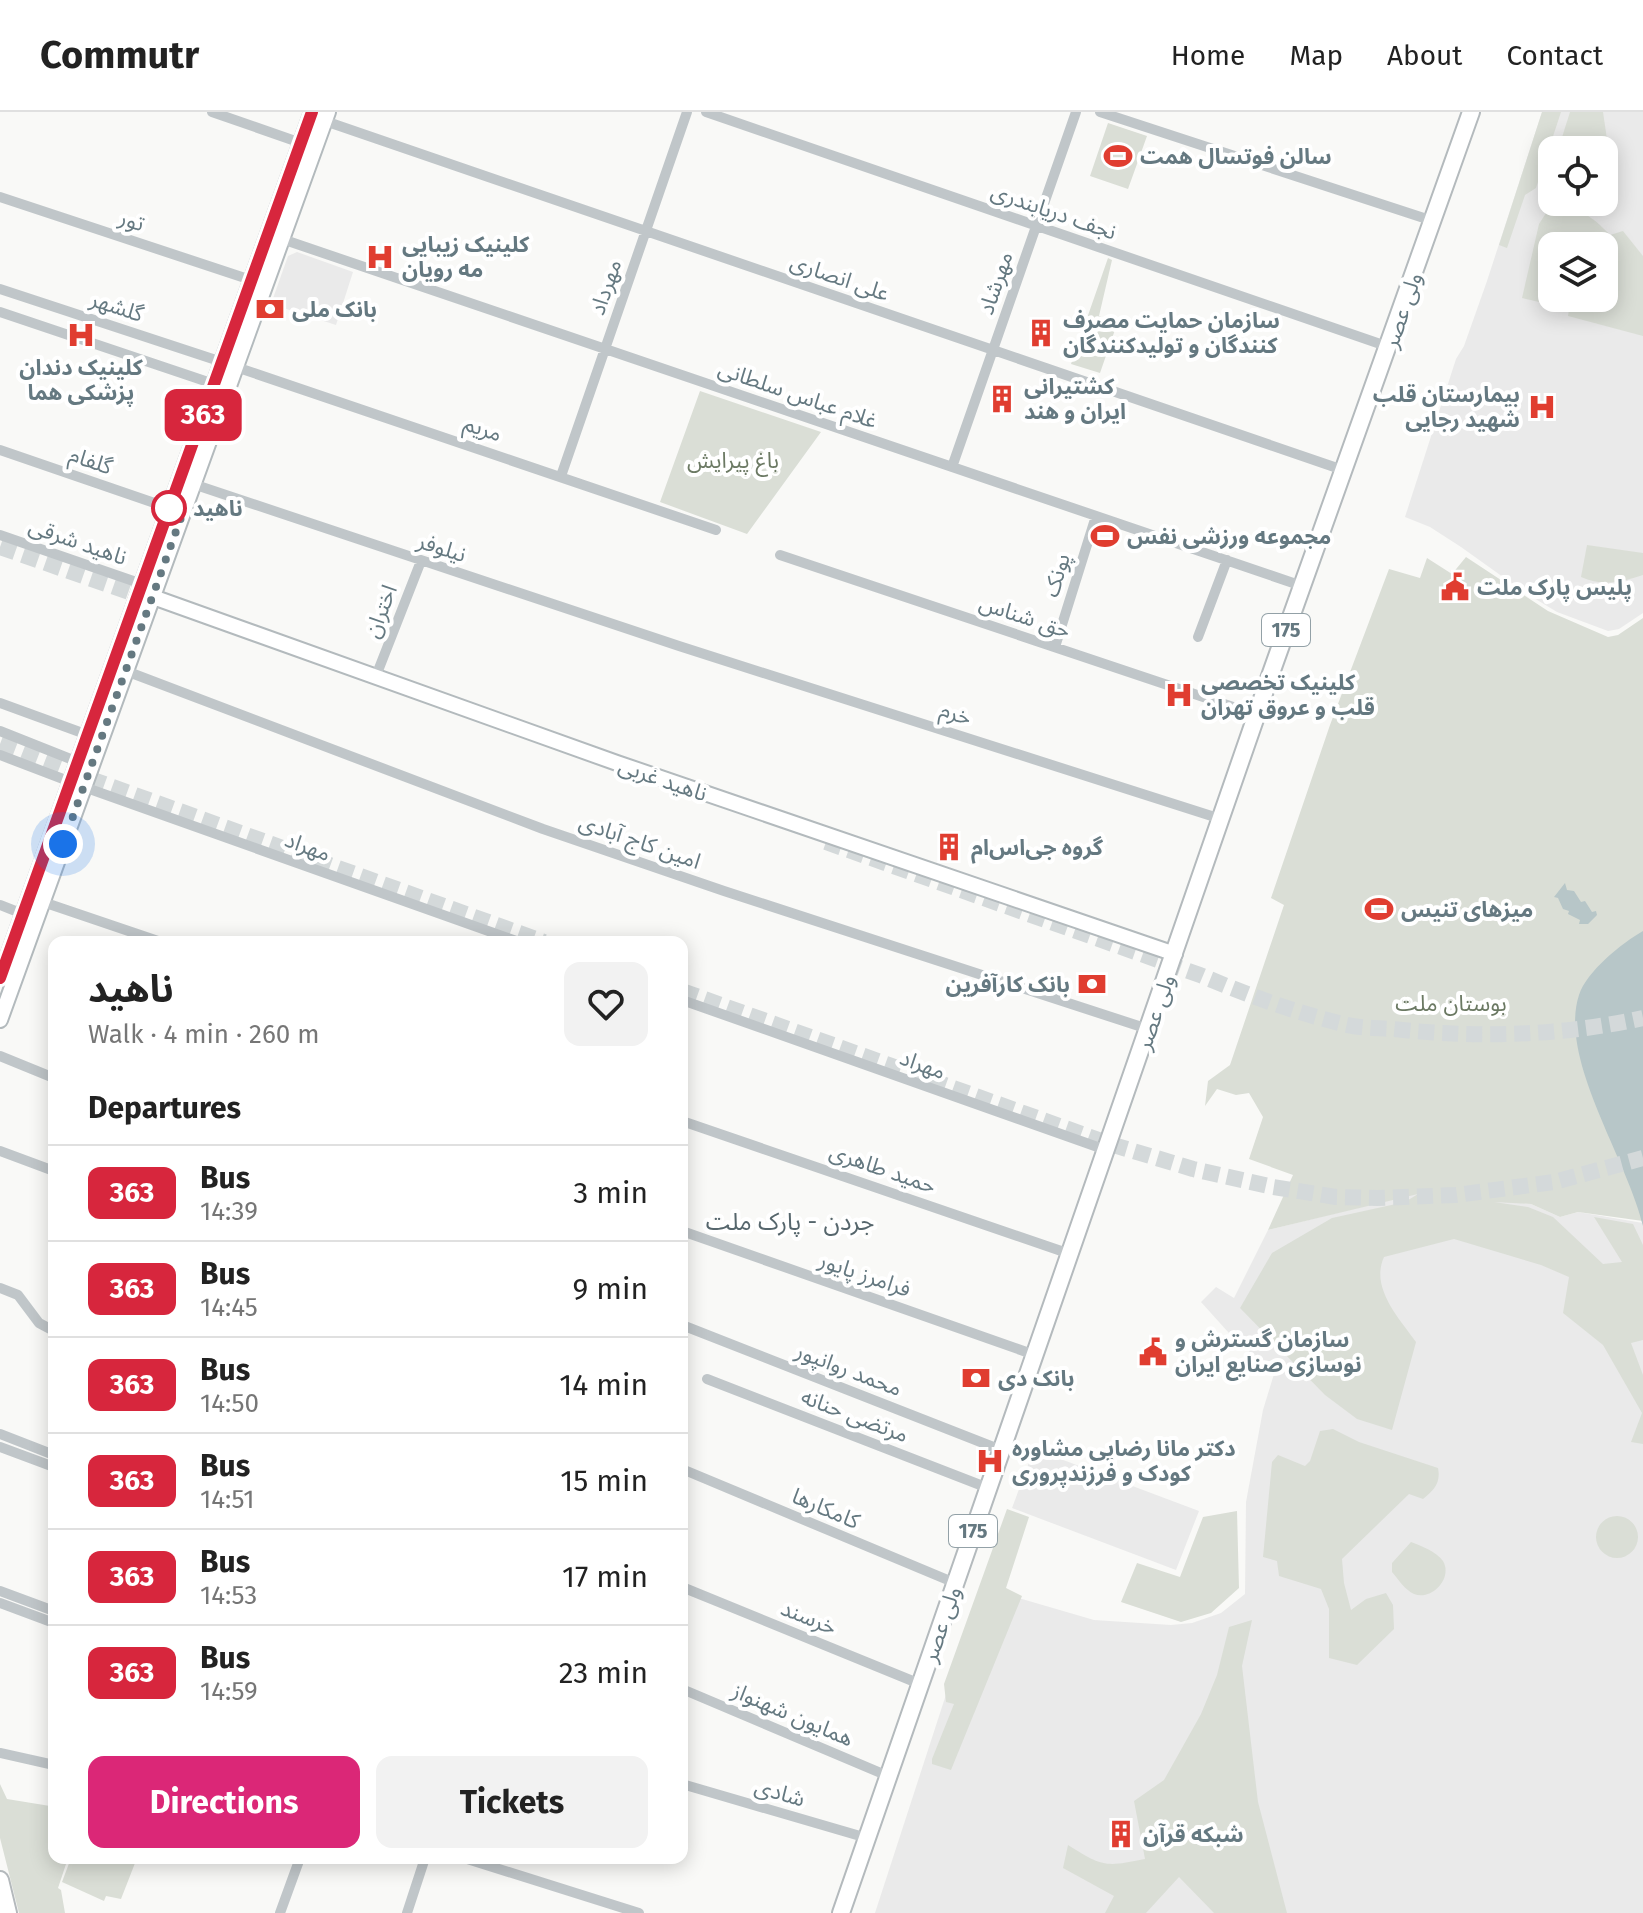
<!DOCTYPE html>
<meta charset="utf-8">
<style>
body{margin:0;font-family:"Fira Sans","Noto Sans Arabic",sans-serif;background:#f2f2f2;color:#222;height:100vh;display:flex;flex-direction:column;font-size:30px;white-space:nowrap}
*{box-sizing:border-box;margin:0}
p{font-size:26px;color:#767676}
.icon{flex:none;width:44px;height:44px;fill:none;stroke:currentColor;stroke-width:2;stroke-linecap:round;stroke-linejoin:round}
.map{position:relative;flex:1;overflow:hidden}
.sheet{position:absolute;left:48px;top:824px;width:640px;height:928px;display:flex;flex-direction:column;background:#fff;border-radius:16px;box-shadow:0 4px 20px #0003}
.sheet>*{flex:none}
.badge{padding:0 16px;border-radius:12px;font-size:28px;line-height:52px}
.buttons{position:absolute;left:1538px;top:24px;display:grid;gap:16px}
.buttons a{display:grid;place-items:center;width:80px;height:80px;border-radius:16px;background:#fff;box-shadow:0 4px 20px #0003;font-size:40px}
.you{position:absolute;width:40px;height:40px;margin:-20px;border:6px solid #fff;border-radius:50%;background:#1a73e8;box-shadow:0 0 0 12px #1a73e833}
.map>.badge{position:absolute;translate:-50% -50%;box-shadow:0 0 0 4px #fff}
h2{padding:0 40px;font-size:30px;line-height:72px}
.round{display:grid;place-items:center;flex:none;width:84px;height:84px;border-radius:16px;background:#f2f2f2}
.overview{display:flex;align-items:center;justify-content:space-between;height:136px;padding:0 40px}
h1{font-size:38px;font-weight:700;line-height:60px}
.action{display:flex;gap:16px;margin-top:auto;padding:16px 40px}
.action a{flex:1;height:92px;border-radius:16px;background:#db2777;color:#fff;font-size:32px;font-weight:700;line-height:92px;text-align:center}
.action a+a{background:#f2f2f2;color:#222}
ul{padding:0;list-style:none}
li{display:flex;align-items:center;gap:24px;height:96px;padding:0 40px;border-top:2px solid #e0e0e0}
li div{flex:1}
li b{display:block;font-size:30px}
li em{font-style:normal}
li .badge{min-width:88px;font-weight:700;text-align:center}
header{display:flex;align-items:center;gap:48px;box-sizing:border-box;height:112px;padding:0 40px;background:#fff;border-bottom:2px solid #e0e0e0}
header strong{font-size:38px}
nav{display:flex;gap:44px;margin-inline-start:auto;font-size:28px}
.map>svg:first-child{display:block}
.built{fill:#eaeaea;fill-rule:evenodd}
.green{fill:#daded6;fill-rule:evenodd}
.water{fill:#b7c6c8}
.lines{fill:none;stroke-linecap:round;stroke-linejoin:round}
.trunk-tunnel{stroke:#d4d9da;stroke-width:16;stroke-dasharray:16 8;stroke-linecap:butt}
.secondary-casing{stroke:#b3babd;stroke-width:18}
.primary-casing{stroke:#b4babd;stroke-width:20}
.trunk-casing{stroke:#b4b9bc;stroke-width:20}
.minor{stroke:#c0c6c9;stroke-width:10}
.secondary{stroke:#fff;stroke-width:14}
.primary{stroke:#fff;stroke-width:16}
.trunk{stroke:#fff;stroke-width:16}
.line-casing{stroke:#fff;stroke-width:18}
.line{stroke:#d7263d;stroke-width:12}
.walk{stroke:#657981;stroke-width:8;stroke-dasharray:0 14.4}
.stop-dot{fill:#fff;stroke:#d7263d;stroke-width:4}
.labels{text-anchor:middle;stroke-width:8;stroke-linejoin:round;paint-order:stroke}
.shield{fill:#fff;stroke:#93a1a7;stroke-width:2}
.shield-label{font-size:20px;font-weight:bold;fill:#657981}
.poi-label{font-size:22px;font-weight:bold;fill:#657981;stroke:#fff;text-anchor:start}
.street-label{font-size:22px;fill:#657981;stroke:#fff}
.park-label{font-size:22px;fill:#6b7963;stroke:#fff}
.stop-label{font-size:22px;font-weight:bold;fill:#657981;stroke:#fff;text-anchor:start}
.neighbourhood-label{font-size:24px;fill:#56666c;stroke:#fff}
</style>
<header>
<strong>Commutr</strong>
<nav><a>Home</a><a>Map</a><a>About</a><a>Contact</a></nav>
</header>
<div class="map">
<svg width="1643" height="1801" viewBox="0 0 1643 1801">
<rect width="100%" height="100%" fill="#f9f9f7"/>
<!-- built -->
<path class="built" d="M 1542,0 L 1643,0 L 1643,501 L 1619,517 L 1608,519 L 1557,500 L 1524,480 L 1461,435 L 1430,415 L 1405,405 L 1456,247 L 1464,234 L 1487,169 ZM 1552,38 L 1604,38 L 1604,90 L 1552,90 ZM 1552,134 L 1604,134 L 1604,186 L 1552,186 Z
M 297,140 L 353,160 L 336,213 L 271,192 L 288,144 Z
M 1422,1080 L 1531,1092 L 1560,1105 L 1578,1100 L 1643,1111 L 1643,1801 L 875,1801 L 981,1475 L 1094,1508 L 1171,1513 L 1192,1511 L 1221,1501 L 1245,1482 L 1246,1390 L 1263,1298 L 1274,1262 L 1228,1220 L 1201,1190 L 1216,1175 L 1234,1186 L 1268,1118 Z
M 1034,1337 L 1199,1399 L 1176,1458 L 1012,1396 Z"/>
<!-- green -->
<path class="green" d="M 1542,0 L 1561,0 L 1536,76 L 1525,83 L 1507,136 L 1499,133 Z
M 1570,0 L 1603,0 L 1615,82 L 1604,78 L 1604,38 L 1558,38 Z
M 1108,11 L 1147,24 L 1128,77 L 1090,64 Z
M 1548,98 C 1580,97 1588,100 1610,123 L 1623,119 L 1643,144 L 1643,224 L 1568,204 L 1569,197 L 1522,186 L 1539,112 ZM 1552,134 L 1604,134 L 1604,186 L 1552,186 Z
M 1108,146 L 1112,148 L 1099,204 L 1117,212 L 1100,261 L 1071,252 Z
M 700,279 L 821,320 L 747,422 L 660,390 Z
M 1587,433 L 1643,441 L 1643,463 C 1621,470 1603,475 1581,465 Z
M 1466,445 L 1548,499 L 1608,525 L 1618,523 L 1643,506 L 1643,1109 L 1578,1100 L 1560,1105 L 1531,1092 L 1494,1090 L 1528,1095 L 1553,1105 L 1603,1152 L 1622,1150 L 1594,1105 L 1633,1112 L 1643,1133 L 1643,1228 L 1631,1231 L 1643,1263 L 1643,1332 L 1631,1330 L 1642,1301 L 1603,1233 L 1563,1201 L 1569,1165 L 1541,1153 L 1454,1127 L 1384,1145 C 1370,1176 1399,1206 1416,1230 L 1392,1318 L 1357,1307 L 1325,1283 L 1240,1196 L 1272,1141 L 1332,1106 L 1405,1090 L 1418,1082 L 1268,1118 L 1293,1063 L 1249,1047 L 1263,1005 L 1249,981 L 1236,983 L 1217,977 L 1205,994 L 1208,969 L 1230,953 L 1284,793 L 1271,786 L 1330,613 L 1389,457 L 1420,466 L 1427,446 L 1452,462 Z
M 1333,1317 L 1359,1330 L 1438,1356 C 1441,1371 1434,1378 1423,1387 L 1409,1382 L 1342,1447 L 1344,1471 L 1351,1498 L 1366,1487 L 1386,1481 L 1393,1493 L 1394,1517 L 1357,1553 L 1329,1546 L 1329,1497 L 1321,1477 L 1279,1464 L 1277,1449 L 1263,1445 L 1272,1350 L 1278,1343 L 1305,1354 L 1310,1349 L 1320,1319 Z
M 1007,1397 L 1029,1405 L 1006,1476 L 1022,1484 L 951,1658 L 932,1652 L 932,1647 L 954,1592 L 946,1590 L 944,1572 Z
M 1237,1399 L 1239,1476 L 1211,1501 L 1181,1510 L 1121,1490 L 1137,1451 L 1180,1465 L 1203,1405 Z
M1596 1425a21 21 0 1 1 42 0a21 21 0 1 1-42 0Z
M 1411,1430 C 1421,1434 1436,1439 1443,1449 C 1453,1466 1432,1489 1414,1482 C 1405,1478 1398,1467 1392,1460 L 1392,1451 Z
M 1252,1508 L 1242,1554 L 1258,1690 L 1287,1801 L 1214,1801 L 1179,1765 L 1146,1801 L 1105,1801 L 1114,1784 L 1063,1756 L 1068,1733 C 1103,1755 1105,1755 1145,1747 L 1134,1689 L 1164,1668 L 1201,1602 L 1217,1563 L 1229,1515 Z
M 0,1672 L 7,1687 L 50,1694 L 54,1698 L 54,1746 L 68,1746 L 58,1776 L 61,1778 L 65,1801 L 19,1801 L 0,1726 Z
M 71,1746 L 137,1746 L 121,1787 L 106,1784 L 104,1789 L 62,1770 Z"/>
<!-- water -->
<path class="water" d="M 1565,771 L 1567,778 L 1574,779 L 1581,790 L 1585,789 L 1592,800 L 1596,799 L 1597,803 L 1588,812 L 1579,812 L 1580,808 L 1568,802 L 1569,799 L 1563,797 L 1558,786 L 1554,785 Z
M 1643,819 L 1643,1114 C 1628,1048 1558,947 1579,883 C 1587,859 1622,831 1643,819 Z"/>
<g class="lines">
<!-- trunk-tunnel -->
<path class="trunk-tunnel" d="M 0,435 L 149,487
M 0,632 L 96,669 L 544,830
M 826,730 L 1200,863 C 1245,882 1291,899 1339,911 C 1356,916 1375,916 1393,917 C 1477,926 1561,924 1643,906
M 682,879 L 1107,1031 L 1193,1057 L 1273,1075 L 1336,1085 L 1377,1086 L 1456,1083 L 1554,1070 L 1643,1046"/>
<defs>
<path id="secondary" d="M 153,485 L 617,651 L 1175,842
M 0,866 L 312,0
M 0,908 L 328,0"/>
<path id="primary" d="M 841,1801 L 1270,564 L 1471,0"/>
<path id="trunk" d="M 0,1768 L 8,1801"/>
</defs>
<!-- secondary casing -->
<use href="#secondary" class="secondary-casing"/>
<!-- primary casing -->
<use href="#primary" class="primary-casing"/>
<!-- trunk casing -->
<use href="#trunk" class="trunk-casing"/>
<!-- minor -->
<path class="minor" d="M 212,0 L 301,31
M 706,0 L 1389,235
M 1100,0 L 1433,109
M 325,9 L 1343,358
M 0,85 L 251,168
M 282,127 L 1302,474
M 0,177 L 222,250
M 0,200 L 214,272
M 236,255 L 716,418
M 0,338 L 169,396
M 952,355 L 1076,0
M 561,364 L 687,0
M 193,372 L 679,534 L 1221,707
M 0,423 L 142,472
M 780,443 L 1257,603
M 1198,525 L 1227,448
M 1055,535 L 1096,404
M 126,559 L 543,717 L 724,779 L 1148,917
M 376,564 L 421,449
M 0,591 L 88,623
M 0,619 L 78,650
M 0,643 L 71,670
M 84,675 L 519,830
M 43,790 L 161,830
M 0,793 L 23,802
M 682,888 L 1106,1038
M 0,944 L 54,966
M 682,1009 L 1070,1142
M 0,1039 L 54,1059
M 682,1119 L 1035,1243
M 0,1176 L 18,1183 L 39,1211 L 54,1219
M 682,1213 L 1001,1338
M 707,1267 L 988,1376
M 0,1322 L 54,1343
M 0,1335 L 54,1355
M 682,1357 L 955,1471
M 682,1475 L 920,1572
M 0,1479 L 54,1499
M 0,1491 L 54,1511
M 682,1577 L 888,1664
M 0,1641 L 54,1653
M 682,1672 L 867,1726
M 464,1746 L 639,1801
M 280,1801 L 300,1746
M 407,1801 L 425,1746"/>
<!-- secondary -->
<use href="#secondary" class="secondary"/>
<!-- primary -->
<use href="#primary" class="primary"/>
<!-- trunk -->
<use href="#trunk" class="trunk"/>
</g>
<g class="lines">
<defs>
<path id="line" d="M 0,866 L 312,0"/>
</defs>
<!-- line casing -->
<use href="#line" class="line-casing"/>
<!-- line -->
<use href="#line" class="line"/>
<!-- walk -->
<path class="walk" d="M 63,732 L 183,400 L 169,396"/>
</g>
<!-- icons -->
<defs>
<symbol id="stadium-bare" viewBox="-9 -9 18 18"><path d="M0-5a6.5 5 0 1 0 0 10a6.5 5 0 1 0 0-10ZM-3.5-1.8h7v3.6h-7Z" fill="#e03d30" stroke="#fff" stroke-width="2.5" paint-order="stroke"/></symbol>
<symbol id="hospital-bare" viewBox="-9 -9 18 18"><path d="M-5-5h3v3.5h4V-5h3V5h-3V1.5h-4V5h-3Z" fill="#e03d30" stroke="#fff" stroke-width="2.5" paint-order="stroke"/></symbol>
<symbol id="bank-bare" viewBox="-9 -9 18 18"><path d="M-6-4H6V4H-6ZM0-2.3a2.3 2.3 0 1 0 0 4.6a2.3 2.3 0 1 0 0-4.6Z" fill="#e03d30" stroke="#fff" stroke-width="2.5" paint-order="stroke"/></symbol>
<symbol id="building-bare" viewBox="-9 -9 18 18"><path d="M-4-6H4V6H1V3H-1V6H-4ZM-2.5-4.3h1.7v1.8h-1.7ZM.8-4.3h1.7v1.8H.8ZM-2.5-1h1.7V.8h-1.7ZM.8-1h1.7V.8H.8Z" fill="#e03d30" stroke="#fff" stroke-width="2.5" paint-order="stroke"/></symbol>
<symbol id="civic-bare" viewBox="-9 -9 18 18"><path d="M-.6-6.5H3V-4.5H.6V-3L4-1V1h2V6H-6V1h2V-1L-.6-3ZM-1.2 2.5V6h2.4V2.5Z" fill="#e03d30" stroke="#fff" stroke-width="2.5" paint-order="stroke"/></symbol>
</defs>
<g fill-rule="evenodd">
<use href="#stadium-bare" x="1098" y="24" width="40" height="40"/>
<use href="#hospital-bare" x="360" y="125" width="40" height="40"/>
<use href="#bank-bare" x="250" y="177" width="40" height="40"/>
<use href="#building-bare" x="1021" y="201" width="40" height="40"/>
<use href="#hospital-bare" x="61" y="203" width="40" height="40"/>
<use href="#building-bare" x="982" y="267" width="40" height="40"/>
<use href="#hospital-bare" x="1522" y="275" width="40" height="40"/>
<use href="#stadium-bare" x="1085" y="404" width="40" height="40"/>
<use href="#civic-bare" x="1435" y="455" width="40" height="40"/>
<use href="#hospital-bare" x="1159" y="563" width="40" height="40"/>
<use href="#building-bare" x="929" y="715" width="40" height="40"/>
<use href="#stadium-bare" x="1359" y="777" width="40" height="40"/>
<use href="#bank-bare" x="1072" y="852" width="40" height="40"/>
<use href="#civic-bare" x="1133" y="1220" width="40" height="40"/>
<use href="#bank-bare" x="956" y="1246" width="40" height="40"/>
<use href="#hospital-bare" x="970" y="1329" width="40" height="40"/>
<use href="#building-bare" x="1101" y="1702" width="40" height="40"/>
</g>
<!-- markers -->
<circle class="stop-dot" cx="169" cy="396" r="16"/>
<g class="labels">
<!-- shield labels -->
<g class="shield">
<rect x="1262" y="502" width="48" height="32" rx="6"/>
<rect x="949" y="1403" width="48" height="32" rx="6"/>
</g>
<g class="shield-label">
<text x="1286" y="525">175</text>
<text x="973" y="1426">175</text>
</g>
<!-- poi labels -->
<g class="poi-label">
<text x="1140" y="52">سالن فوتسال همت</text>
<text x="402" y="140">کلینیک زیبایی<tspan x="402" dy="25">مه رویان</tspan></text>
<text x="292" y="205">بانک ملی</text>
<text x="1063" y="216">سازمان حمایت مصرف<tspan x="1063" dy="25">کنندگان و تولیدکنندگان</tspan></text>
<text x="81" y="263" text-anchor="middle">کلینیک دندان<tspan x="81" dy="25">پزشکی هما</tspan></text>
<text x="1024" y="282">کشتیرانی<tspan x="1024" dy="25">ایران و هند</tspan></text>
<text x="1520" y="290" text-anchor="end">بیمارستان قلب<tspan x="1520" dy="25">شهید رجایی</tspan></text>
<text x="1127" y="432">مجموعه ورزشی نفس</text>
<text x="1477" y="483">پلیس پارک ملت</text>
<text x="1201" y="578">کلینیک تخصصی<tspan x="1201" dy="25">قلب و عروق تهران</tspan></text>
<text x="971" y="743">گروه جی‌اس‌ام</text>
<text x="1401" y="805">میزهای تنیس</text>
<text x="1070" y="880" text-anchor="end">بانک کارآفرین</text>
<text x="1175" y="1235">سازمان گسترش و<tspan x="1175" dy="25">نوسازی صنایع ایران</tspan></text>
<text x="998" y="1274">بانک دی</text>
<text x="1012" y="1344">دکتر مانا رضایی مشاوره<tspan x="1012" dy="25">کودک و فرزندپروری</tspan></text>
<text x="1143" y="1730">شبکه قرآن</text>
</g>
<!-- street labels -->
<g class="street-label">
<text transform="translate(1054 99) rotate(19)" y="8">نجف دریابندری</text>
<text transform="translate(132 108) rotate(18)" y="8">تور</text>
<text transform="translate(840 165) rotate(19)" y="8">علی انصاری</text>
<text transform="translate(995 171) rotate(-71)" y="8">مهرشاد</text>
<text transform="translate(605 175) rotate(-71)" y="8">مهرداد</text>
<text transform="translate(117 194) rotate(18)" y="8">گلشهر</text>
<text transform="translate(1402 198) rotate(-71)" y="8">ولی عصر</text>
<text transform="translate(798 282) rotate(19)" y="8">غلام عباس سلطانی</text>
<text transform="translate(483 316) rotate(19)" y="8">مریم</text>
<text transform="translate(91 348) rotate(19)" y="8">گلفام</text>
<text transform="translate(78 429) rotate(19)" y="8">ناهید شرقی</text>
<text transform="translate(442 435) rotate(18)" y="8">نیلوفر</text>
<text transform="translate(1056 463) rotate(-73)" y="8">پونک</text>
<text transform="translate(380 499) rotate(-69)" y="8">اختران</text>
<text transform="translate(1025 504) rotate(18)" y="8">حق شناس</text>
<text transform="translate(956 601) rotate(18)" y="8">خرم</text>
<text transform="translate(663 667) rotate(19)" y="8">ناهید غربی</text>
<text transform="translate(640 729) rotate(19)" y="8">امین کاج آبادی</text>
<text transform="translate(308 734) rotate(20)" y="8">مهراد</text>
<text transform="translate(1155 900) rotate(-71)" y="8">ولی عصر</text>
<text transform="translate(923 952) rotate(20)" y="8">مهراد</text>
<text transform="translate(883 1056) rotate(19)" y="8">حمید طاهری</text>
<text transform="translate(865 1162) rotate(19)" y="8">فرامرز پایور</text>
<text transform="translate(849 1257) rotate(21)" y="8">محمد روانپور</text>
<text transform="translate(855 1303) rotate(21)" y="8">مرتضی حنانه</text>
<text transform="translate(826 1396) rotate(23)" y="8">کامکارها</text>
<text transform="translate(809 1505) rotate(22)" y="8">خرسند</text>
<text transform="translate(941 1512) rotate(-71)" y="8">ولی عصر</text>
<text transform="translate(793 1602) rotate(23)" y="8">همایون شهنواز</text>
<text transform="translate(780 1680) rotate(16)" y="8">شادی</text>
</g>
<!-- park labels -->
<g class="park-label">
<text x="733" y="356">باغ پیرایش</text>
<text x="1451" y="899">بوستان ملت</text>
</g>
<!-- stop labels -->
<g class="stop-label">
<text x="193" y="404">ناهید</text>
</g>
<!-- neighbourhood labels -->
<g class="neighbourhood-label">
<text x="790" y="1118">جردن - پارک ملت</text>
</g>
</g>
</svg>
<div class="buttons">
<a><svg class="icon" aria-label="locate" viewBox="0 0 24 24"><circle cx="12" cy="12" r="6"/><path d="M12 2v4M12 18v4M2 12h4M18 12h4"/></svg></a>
<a><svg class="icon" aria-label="layers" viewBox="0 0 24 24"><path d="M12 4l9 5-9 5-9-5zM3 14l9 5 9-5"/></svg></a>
</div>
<div class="you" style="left:63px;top:732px"></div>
<b class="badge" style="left:203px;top:303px;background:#d7263d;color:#fff">363</b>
<section class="sheet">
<div class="overview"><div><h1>ناهید</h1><p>Walk · 4 min · 260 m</p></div><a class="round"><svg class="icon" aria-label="heart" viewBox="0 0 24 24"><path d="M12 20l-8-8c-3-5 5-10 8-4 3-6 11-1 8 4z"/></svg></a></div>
<h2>Departures</h2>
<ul>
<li><span class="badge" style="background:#d7263d;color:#fff">363</span><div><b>Bus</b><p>14:39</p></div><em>3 min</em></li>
<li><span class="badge" style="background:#d7263d;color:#fff">363</span><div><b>Bus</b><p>14:45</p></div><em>9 min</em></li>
<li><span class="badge" style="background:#d7263d;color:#fff">363</span><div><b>Bus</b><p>14:50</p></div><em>14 min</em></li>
<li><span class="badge" style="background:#d7263d;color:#fff">363</span><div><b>Bus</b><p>14:51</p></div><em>15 min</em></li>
<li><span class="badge" style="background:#d7263d;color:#fff">363</span><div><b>Bus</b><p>14:53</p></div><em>17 min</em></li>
<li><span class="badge" style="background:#d7263d;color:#fff">363</span><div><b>Bus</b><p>14:59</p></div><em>23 min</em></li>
</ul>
<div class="action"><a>Directions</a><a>Tickets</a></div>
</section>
</div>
